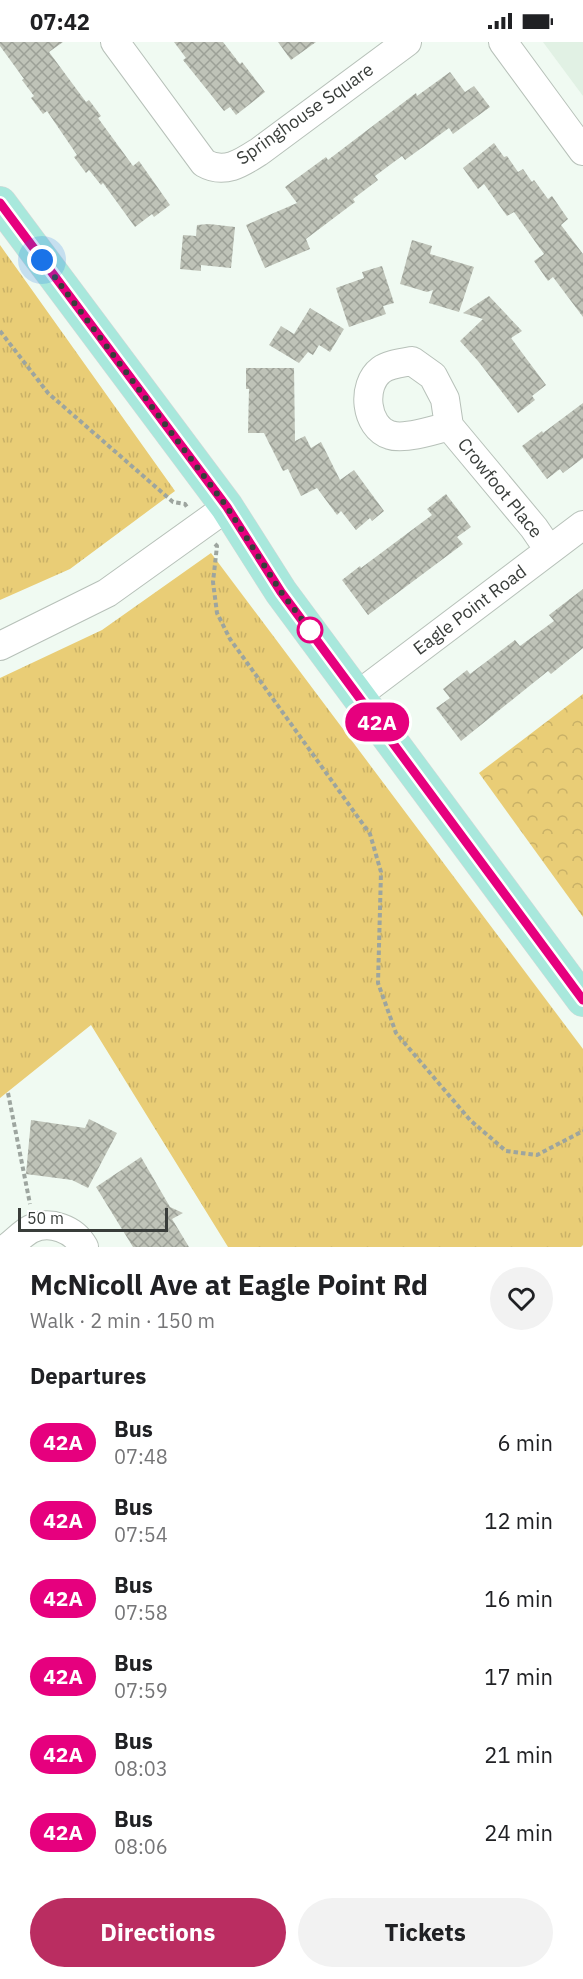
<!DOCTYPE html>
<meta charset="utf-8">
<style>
body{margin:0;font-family:"IBM Plex Sans",sans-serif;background:#f2f2f2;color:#202124;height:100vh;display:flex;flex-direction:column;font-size:22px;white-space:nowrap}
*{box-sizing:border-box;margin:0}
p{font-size:20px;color:#757577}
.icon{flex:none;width:33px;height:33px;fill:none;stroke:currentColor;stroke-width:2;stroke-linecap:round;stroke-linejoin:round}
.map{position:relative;height:1205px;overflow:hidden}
.drawer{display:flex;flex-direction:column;background:#fff;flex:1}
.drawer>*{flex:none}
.badge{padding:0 12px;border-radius:20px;font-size:21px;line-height:39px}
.scale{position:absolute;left:18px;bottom:15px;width:150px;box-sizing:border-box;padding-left:6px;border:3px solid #393d3a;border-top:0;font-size:16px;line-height:21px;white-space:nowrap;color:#393d3a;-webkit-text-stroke:4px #fff;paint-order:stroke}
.you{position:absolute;width:30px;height:30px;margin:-15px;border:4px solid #fff;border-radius:50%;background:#1a73e8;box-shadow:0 0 0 9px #1a73e833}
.map>.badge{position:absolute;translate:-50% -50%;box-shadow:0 0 0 3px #fff}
h2{padding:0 30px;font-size:22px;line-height:54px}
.round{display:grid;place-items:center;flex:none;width:63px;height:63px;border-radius:32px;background:#f2f2f2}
.summary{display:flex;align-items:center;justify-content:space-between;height:102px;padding:0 30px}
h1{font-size:28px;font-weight:700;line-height:45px}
.primary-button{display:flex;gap:12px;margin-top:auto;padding:12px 30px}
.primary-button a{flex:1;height:69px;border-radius:36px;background:#ba2d61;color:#fff;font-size:24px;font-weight:700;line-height:69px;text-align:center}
.primary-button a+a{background:#f2f2f2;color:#202124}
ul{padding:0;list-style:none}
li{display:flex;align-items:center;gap:18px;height:78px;padding:0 30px}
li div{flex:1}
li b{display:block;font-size:22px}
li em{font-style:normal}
li .badge{min-width:66px;font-weight:700;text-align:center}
.status{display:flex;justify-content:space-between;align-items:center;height:42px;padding:0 30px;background:#fff;direction:ltr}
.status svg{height:16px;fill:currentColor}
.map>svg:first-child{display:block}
.built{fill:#e1f1e4}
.grass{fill:url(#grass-tufts)}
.park{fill:url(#park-crowns)}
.building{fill:url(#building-cross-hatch)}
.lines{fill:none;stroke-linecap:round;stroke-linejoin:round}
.minor-casing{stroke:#b7c1b9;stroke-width:30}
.major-casing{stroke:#d7d8d8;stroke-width:34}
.path{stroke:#9da59f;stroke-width:4;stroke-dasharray:4.5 3;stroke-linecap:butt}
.minor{stroke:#fff;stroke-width:28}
.major{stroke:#a8e8dc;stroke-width:33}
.line-casing{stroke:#fff;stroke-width:14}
.line{stroke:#e6007e;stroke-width:9}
.walk{stroke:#393d3a;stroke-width:6;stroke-dasharray:0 10.8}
.stop-dot{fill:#fff;stroke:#e6007e;stroke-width:3}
.labels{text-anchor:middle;stroke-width:4.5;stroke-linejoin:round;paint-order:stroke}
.street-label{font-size:18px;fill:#393d3a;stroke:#fff}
</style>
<div class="status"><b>07:42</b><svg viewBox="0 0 49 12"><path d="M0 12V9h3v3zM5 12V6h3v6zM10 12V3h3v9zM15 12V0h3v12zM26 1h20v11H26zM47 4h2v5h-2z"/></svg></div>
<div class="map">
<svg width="583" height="1205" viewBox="0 0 583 1205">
<defs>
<pattern id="grass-tufts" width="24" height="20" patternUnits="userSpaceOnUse" patternTransform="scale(1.5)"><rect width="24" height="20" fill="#e9cd76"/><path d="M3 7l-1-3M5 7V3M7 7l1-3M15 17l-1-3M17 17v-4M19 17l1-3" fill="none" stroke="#c9b167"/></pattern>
<pattern id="park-crowns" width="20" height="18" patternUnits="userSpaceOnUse" patternTransform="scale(1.5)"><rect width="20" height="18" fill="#e9cd76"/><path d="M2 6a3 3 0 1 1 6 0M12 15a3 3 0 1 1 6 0" fill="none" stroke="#c9b167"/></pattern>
<pattern id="building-cross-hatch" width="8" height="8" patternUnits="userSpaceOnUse" patternTransform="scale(1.5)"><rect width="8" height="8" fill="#bfc3b8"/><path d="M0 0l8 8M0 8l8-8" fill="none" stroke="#9ca097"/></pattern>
</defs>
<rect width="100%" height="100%" fill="#f0faf2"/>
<!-- built -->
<path class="built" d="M 543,0 L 583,0 L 583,54 Z"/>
<!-- grass -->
<path class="grass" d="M 0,203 L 175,449 L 70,527 L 0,558 Z
M 211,511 L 583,1007 L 583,1203 L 581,1205 L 228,1205 L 91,983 L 0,1056 L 0,636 L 102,588 Z"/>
<!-- park -->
<path class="park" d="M 583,652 L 583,875 L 479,731 Z"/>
<!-- building -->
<path class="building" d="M 0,0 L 63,0 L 49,10 L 86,60 L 89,58 L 101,74 L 98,76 L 133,124 L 139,119 L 170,163 L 154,175 L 152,172 L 135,185 L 103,141 L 101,143 L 89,128 L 86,131 L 74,115 L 77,113 L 47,69 L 43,72 L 31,56 L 34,54 L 22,38 L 24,37 L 0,4 Z
M 174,0 L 223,0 L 240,22 L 242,20 L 265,50 L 236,73 L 230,65 L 224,69 L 183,18 L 186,16 Z
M 278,0 L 316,0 L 291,18 Z
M 450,30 L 465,50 L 474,44 L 490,65 L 453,92 L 449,86 L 405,118 L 402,114 L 375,134 L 378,138 L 353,157 L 355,160 L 306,197 L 310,207 L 265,226 L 246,183 L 297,161 L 285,145 L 326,115 L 328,118 L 416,51 L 417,54 Z
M 494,101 L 504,115 L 507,114 L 518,130 L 523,127 L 532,140 L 534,138 L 548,157 L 552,154 L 568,177 L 561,183 L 583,212 L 583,275 L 553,235 L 548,239 L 534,219 L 544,212 L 514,170 L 507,174 L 484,142 L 478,147 L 463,126 Z
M 209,182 L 235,185 L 231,226 L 201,223 L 201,229 L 180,227 L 183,193 L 196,194 L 197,183 Z
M 412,198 L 432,204 L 430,212 L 474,225 L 459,270 L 429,261 L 433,248 L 427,250 L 400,242 Z
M 382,224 L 394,261 L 383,264 L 386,272 L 349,285 L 336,246 L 364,236 L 362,230 Z
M 489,254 L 522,289 L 511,296 L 546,343 L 532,354 L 535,358 L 518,371 L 478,319 L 460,299 L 483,277 L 463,271 Z
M 310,266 L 344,287 L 330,310 L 319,303 L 313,313 L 308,310 L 299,321 L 269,303 L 281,284 L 294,292 Z
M 246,326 L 294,326 L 295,399 L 305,394 L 311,406 L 321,400 L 340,438 L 354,428 L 384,469 L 372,479 L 370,476 L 356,488 L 341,469 L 337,473 L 317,446 L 301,454 L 288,427 L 283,429 L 264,391 L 248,391 L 249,347 L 246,347 Z
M 583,361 L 583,416 L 563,431 L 560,427 L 547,437 L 522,404 L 542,389 L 543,391 Z
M 446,452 L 471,485 L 457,495 L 463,502 L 368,573 L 342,538 L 360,524 L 361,526 L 432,473 L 427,467 Z
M 583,547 L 583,606 L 551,632 L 548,629 L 461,699 L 436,666 L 450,656 L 443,647 L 467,628 L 470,632 L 515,598 L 520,604 L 554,579 L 549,573 Z
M 89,1077 L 117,1091 L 88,1146 L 72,1138 L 26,1132 L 31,1078 L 85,1086 Z
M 141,1115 L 170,1165 L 183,1171 L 172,1177 L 189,1205 L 133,1205 L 96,1145 Z"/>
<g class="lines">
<defs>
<path id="minor" d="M 115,0 L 204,121 C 225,133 243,120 260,109 L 407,0
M 503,0 L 583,109
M 449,384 C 435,388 404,398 390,393 C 365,385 361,343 381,328 C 389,322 403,321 412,319 L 433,334 L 445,357 L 449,384 L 534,486 L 549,508
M 0,604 L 107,551 L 227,465
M 358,653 L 583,483
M 8,1205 C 15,1200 23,1191 31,1187 C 50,1178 74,1187 84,1205"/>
<path id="major" d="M 0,161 L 227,465 L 281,550 L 583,958"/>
</defs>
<!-- minor casing -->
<use href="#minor" class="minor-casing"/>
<!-- major casing -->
<use href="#major" class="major-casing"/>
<!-- path -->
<path class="path" d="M 0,289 L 48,351 L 173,460 L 185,462 L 187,465
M 215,502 L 217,504 L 213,540 L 217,571 L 230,597 L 370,792 L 381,830 L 378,941 L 396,991 L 470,1078 L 506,1109 L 537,1113 L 583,1089
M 8,1051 L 30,1162"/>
<!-- minor -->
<use href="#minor" class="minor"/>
<!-- major -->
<use href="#major" class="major"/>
</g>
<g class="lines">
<defs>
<path id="line" d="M 0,161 L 227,465 L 281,550 L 583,958"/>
</defs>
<!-- line casing -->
<use href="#line" class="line-casing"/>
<!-- line -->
<use href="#line" class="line"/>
<!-- walk -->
<path class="walk" d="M 42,218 L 227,465 L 281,550 L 310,588"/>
</g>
<!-- markers -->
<circle class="stop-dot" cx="310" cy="588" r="12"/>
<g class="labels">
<!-- street labels -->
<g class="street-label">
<text transform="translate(305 72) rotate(-35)" y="6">Springhouse Square</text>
<text transform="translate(500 446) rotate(51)" y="6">Crowfoot Place</text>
<text transform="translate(470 568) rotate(-37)" y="6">Eagle Point Road</text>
</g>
</g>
</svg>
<div class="scale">50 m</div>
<div class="you" style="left:42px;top:218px"></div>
<b class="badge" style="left:377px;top:680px;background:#e6007e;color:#fff">42A</b>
</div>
<section class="drawer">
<div class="summary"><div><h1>McNicoll Ave at Eagle Point Rd</h1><p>Walk · 2 min · 150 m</p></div><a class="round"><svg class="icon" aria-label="heart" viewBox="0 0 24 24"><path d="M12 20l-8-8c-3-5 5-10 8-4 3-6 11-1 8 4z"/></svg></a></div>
<h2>Departures</h2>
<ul>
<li><span class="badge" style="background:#e6007e;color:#fff">42A</span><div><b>Bus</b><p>07:48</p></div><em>6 min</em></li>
<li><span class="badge" style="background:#e6007e;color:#fff">42A</span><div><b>Bus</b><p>07:54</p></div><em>12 min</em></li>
<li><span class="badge" style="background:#e6007e;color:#fff">42A</span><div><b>Bus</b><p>07:58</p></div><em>16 min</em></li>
<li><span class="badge" style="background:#e6007e;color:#fff">42A</span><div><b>Bus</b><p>07:59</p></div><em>17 min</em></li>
<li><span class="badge" style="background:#e6007e;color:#fff">42A</span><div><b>Bus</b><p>08:03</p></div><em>21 min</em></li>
<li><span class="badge" style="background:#e6007e;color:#fff">42A</span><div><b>Bus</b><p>08:06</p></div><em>24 min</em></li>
</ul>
<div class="primary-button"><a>Directions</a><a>Tickets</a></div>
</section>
